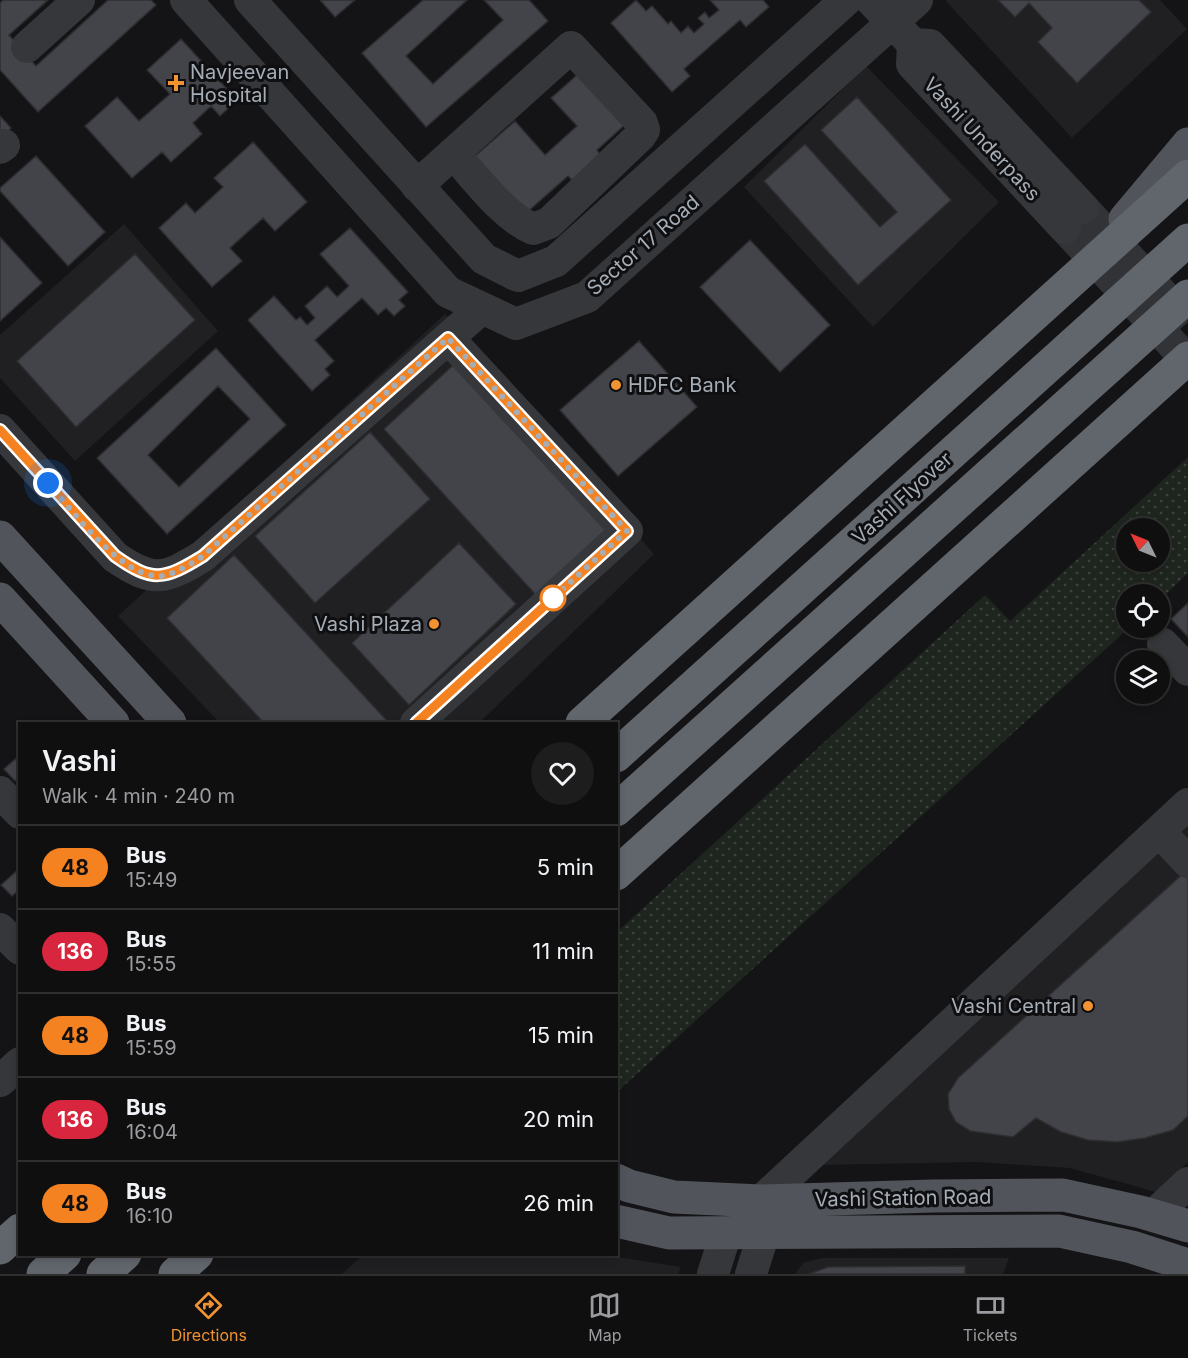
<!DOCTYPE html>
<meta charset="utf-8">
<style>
body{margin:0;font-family:Inter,sans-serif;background:#1d1d1e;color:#f1f3f6;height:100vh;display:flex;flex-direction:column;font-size:22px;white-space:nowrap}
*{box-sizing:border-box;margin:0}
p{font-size:20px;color:#9b9c9f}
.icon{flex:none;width:33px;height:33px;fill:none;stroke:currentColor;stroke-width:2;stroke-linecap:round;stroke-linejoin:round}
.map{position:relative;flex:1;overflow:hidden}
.drawer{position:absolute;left:18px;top:722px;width:600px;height:534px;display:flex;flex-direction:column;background:#0f0f10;border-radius:0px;box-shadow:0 3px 9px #0003,0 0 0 2px #2f2f30}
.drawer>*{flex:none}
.badge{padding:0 12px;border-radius:20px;font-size:21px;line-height:39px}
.needle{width:39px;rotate:313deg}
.tools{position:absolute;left:1116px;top:518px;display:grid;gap:12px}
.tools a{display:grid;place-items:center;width:54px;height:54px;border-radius:50%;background:#0f0f10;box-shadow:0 3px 9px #0003,0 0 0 2px #2f2f30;font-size:30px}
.you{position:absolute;width:30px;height:30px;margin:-15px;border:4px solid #fff;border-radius:50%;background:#1a73e8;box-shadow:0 0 0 9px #1a73e833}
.map>.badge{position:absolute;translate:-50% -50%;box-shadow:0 0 0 3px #fff}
.round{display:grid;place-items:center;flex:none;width:63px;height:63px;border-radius:32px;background:#1d1d1e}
.headline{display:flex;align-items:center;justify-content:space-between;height:102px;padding:0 24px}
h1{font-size:28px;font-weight:600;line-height:45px}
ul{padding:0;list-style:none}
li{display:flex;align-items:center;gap:18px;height:84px;padding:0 24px;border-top:2px solid #2f2f30}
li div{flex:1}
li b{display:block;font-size:22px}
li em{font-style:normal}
li .badge{min-width:66px;font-weight:700;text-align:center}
.dock{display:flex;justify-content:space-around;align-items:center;height:84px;border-top:2px solid #2f2f30;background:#0f0f10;font-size:16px;color:#9b9c9f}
.dock a{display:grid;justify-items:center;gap:3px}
.dock .on{color:#f19330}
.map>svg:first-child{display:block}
.built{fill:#202023}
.grass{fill:url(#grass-dots);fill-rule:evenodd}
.building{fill:#434449;stroke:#2e2e32;stroke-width:1.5;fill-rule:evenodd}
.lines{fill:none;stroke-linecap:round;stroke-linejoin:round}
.minor-tunnel{stroke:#313336;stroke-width:32;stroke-dasharray:32 16;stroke-linecap:butt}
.minor{stroke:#35373b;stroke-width:32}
.major{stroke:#51545a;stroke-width:33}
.highway{stroke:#61656c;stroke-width:33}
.highway-bridge{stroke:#61656c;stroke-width:33}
.line-casing{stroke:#fff;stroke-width:14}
.line{stroke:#f58220;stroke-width:9}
.walk{stroke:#a5adb6;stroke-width:6;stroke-dasharray:0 10.8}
.poi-dot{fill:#f19330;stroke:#0f0f11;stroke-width:2}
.stop-dot{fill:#fff;stroke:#f58220;stroke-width:3}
.labels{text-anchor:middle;stroke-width:6;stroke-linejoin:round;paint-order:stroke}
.poi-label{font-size:20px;fill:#a5adb6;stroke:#0f0f11;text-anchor:start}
.street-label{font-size:20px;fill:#a5adb6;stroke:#0f0f11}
</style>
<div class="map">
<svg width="1188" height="1274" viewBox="0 0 1188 1274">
<defs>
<pattern id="grass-dots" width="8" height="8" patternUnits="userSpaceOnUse" patternTransform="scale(1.5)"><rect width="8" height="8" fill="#1e251e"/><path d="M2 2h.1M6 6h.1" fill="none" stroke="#3c423c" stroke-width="1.8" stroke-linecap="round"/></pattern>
</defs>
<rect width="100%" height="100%" fill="#141416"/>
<!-- built -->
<path class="built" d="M 947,0 L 1160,0 L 1187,29 L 1072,138 L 946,1 Z
M 866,66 L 999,202 L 873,327 L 744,187 Z
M 124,224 L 218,331 L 75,461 L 0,378 L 0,335 Z
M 445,314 L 654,554 L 479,723 L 220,723 L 118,616 Z
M 1188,819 L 1188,1162 L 1156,1192 L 1070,1168 L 976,1162 L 816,1165 Z
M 364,1254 L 609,1254 L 617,1257 L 681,1267 L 678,1274 L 342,1274 Z
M 821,1258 L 1009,1258 L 1003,1274 L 795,1274 L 803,1263 Z"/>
<!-- grass -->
<path class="grass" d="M 1188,457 L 1188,573 L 1160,600 L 1160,594 L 1126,594 L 1126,627 L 1130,627 L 617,1092 L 617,932 L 985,595 L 1010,621 ZM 1126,528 L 1160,528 L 1160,561 L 1126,561 Z"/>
<!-- building -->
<path class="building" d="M 3,0 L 48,0 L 9,35 L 36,66 L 108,0 L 151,0 L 156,5 L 38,112 L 0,70 L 0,3 Z
M 320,0 L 355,0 L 335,17 Z
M 423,0 L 467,0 L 406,56 L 433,84 L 503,20 L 484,0 L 529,0 L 548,21 L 426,127 L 362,53 Z
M 636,0 L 646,11 L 652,6 L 668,24 L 671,21 L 681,33 L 688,26 L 694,33 L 704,24 L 698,18 L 705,12 L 709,18 L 719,10 L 710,0 L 763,0 L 769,7 L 746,27 L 740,20 L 684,69 L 690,76 L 672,92 L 611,23 Z
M 998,0 L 1139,0 L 1151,12 L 1077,83 L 1038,42 L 1052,28 L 1029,3 L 1015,17 Z
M 181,39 L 237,100 L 220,116 L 211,106 L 193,123 L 202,134 L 171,162 L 162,152 L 132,178 L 85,126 L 117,97 L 139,121 L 170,94 L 147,70 Z
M 584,69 L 630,120 L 597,150 L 601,156 L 573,181 L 568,176 L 525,214 L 474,157 L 515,121 L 545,155 L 577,126 L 551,98 Z
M 857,97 L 951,200 L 858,285 L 764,181 L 805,144 L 880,227 L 897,212 L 821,130 Z
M 0,116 L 11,128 L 0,139 Z
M 253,142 L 307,202 L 275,231 L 263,218 L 230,248 L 242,261 L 212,287 L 159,228 L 186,203 L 195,213 L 223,187 L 214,178 Z
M 36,156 L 105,232 L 68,266 L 0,191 L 0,188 Z
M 350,228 L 408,292 L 399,300 L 405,306 L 394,316 L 386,308 L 378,315 L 362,298 L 315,340 L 334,361 L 325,369 L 330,375 L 312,391 L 248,320 L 274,296 L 296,320 L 300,317 L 307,325 L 315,318 L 305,306 L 327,286 L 337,297 L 349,286 L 320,254 Z
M 0,237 L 42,283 L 0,321 Z
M 750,240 L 830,325 L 780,372 L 700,287 Z
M 135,254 L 195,320 L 76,427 L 17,361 Z
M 639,341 L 697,407 L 618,476 L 560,410 Z
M 216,348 L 286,425 L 167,534 L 97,458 ZM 218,386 L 250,419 L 179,487 L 148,455 Z
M 461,358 L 612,524 L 536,595 L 384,429 Z
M 370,432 L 430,499 L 315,603 L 255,536 Z
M 459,543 L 516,604 L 409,705 L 352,643 Z
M 234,555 L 389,723 L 264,723 L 167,618 Z
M 1188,603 L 1188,637 L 1171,619 Z
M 20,755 L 20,777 L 15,781 L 4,769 Z
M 20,868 L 20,889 L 12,896 L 1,885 Z
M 1186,871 L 1188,872 L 1188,1116 L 1173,1130 L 1145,1138 L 1117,1142 L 1088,1140 L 1061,1132 L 1036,1118 L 1013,1137 L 970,1131 L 956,1122 L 949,1109 L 948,1094 L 958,1078 Z
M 965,1266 L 965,1274 L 809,1274 L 828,1267 Z"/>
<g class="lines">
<!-- minor-tunnel -->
<path class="minor-tunnel" d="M 1083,208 L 1188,322
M 1065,228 L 1188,361"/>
<!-- minor -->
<path class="minor" d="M 186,0 L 448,292 L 516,324 L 587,297 L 917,0
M 250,0 L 484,259 L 518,276 L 556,261 L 846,0
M 871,0 L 913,44 L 930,45 L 1083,208
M 913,44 L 912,64 L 1065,228
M 27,47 L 79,0
M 0,148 L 4,145
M 417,186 L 571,47 L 642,123 L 644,130 L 640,136 L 549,223 L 533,229 C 502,215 476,178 453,153
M 0,430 L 115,557 C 153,583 164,580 203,556 L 482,308
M 1163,644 L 1188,670
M 416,723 L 627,531 L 448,338
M 0,792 L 20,813
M 1159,831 L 1188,862
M 0,929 L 20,949
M 0,1081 L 20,1063
M 761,1201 L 1188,804
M 1154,1215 L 1188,1183
M 713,1274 L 726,1233
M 751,1274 L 764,1233"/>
<!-- major -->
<path class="major" d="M 1125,219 L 1188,144
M 0,537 L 170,723
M 0,599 L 113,723
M 616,1180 L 629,1186 L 674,1197 L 761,1201 L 933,1196 L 1063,1195 L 1141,1212 L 1188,1226
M 616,1221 L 669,1233 L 1059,1231 L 1132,1247 L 1188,1265"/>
<!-- highway -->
<path class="highway" d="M 582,723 L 1188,176
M 616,874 L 1188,358
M 0,1248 L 20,1230
M 43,1274 L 65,1254
M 103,1274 L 125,1254
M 175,1274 L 197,1254"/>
<!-- highway-bridge -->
<path class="highway-bridge" d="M 616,756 L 1188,240
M 616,810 L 1188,296"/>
</g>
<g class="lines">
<defs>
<path id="line" d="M 0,430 L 115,556 C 153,583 164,580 203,556 L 448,338 L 627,531 L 416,723"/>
</defs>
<!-- line casing -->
<use href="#line" class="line-casing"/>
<!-- line -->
<use href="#line" class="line"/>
<!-- walk -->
<path class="walk" d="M 48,483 C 72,510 122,579 161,576 C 176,574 190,564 203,556 L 448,338 L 627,531 L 553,598"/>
</g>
<!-- markers -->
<g class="poi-dot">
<path d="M173 74h6v6h6v6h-6v6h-6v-6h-6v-6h6z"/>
<circle cx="616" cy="385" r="6"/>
<circle cx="434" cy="624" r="6"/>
<circle cx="1088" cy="1006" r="6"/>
</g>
<circle class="stop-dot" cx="553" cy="598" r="12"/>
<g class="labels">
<!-- poi labels -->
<g class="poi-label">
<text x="190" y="79">Navjeevan<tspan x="190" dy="23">Hospital</tspan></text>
<text x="628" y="392">HDFC Bank</text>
<text x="422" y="631" text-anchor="end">Vashi Plaza</text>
<text x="1076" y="1013" text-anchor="end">Vashi Central</text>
</g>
<!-- street labels -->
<g class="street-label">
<text transform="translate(982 139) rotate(47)" y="7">Vashi Underpass</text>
<text transform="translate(643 245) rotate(-41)" y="7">Sector 17 Road</text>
<text transform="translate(902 498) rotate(-42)" y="7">Vashi Flyover</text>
<text transform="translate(903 1198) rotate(-1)" y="7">Vashi Station Road</text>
</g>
</g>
</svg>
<div class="tools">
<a><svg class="needle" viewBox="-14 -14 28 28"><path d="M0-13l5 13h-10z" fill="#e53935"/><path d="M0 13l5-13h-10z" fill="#9b9c9f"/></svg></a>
<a><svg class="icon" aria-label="locate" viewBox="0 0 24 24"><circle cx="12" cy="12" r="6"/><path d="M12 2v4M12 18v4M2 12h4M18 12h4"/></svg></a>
<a><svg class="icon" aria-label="layers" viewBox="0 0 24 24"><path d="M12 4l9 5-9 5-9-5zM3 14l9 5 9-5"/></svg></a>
</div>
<div class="you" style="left:48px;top:483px"></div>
<section class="drawer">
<div class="headline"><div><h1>Vashi</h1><p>Walk · 4 min · 240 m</p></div><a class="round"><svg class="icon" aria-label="heart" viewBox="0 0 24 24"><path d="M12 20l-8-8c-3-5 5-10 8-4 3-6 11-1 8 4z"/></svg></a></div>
<ul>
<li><span class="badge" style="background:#f58220;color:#111">48</span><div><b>Bus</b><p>15:49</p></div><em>5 min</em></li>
<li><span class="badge" style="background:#d7263d;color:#fff">136</span><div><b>Bus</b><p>15:55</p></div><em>11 min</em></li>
<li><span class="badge" style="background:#f58220;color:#111">48</span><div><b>Bus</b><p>15:59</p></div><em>15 min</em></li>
<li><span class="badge" style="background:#d7263d;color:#fff">136</span><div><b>Bus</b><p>16:04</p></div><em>20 min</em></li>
<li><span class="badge" style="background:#f58220;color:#111">48</span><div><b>Bus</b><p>16:10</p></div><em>26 min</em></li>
</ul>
</section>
</div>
<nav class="dock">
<a class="on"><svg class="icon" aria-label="directions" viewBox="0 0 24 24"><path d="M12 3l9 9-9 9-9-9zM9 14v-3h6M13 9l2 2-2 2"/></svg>Directions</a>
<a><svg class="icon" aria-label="map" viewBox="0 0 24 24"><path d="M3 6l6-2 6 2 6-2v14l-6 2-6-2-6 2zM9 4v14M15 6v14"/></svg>Map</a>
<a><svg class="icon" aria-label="tickets" viewBox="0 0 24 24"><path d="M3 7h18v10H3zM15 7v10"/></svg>Tickets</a>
</nav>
